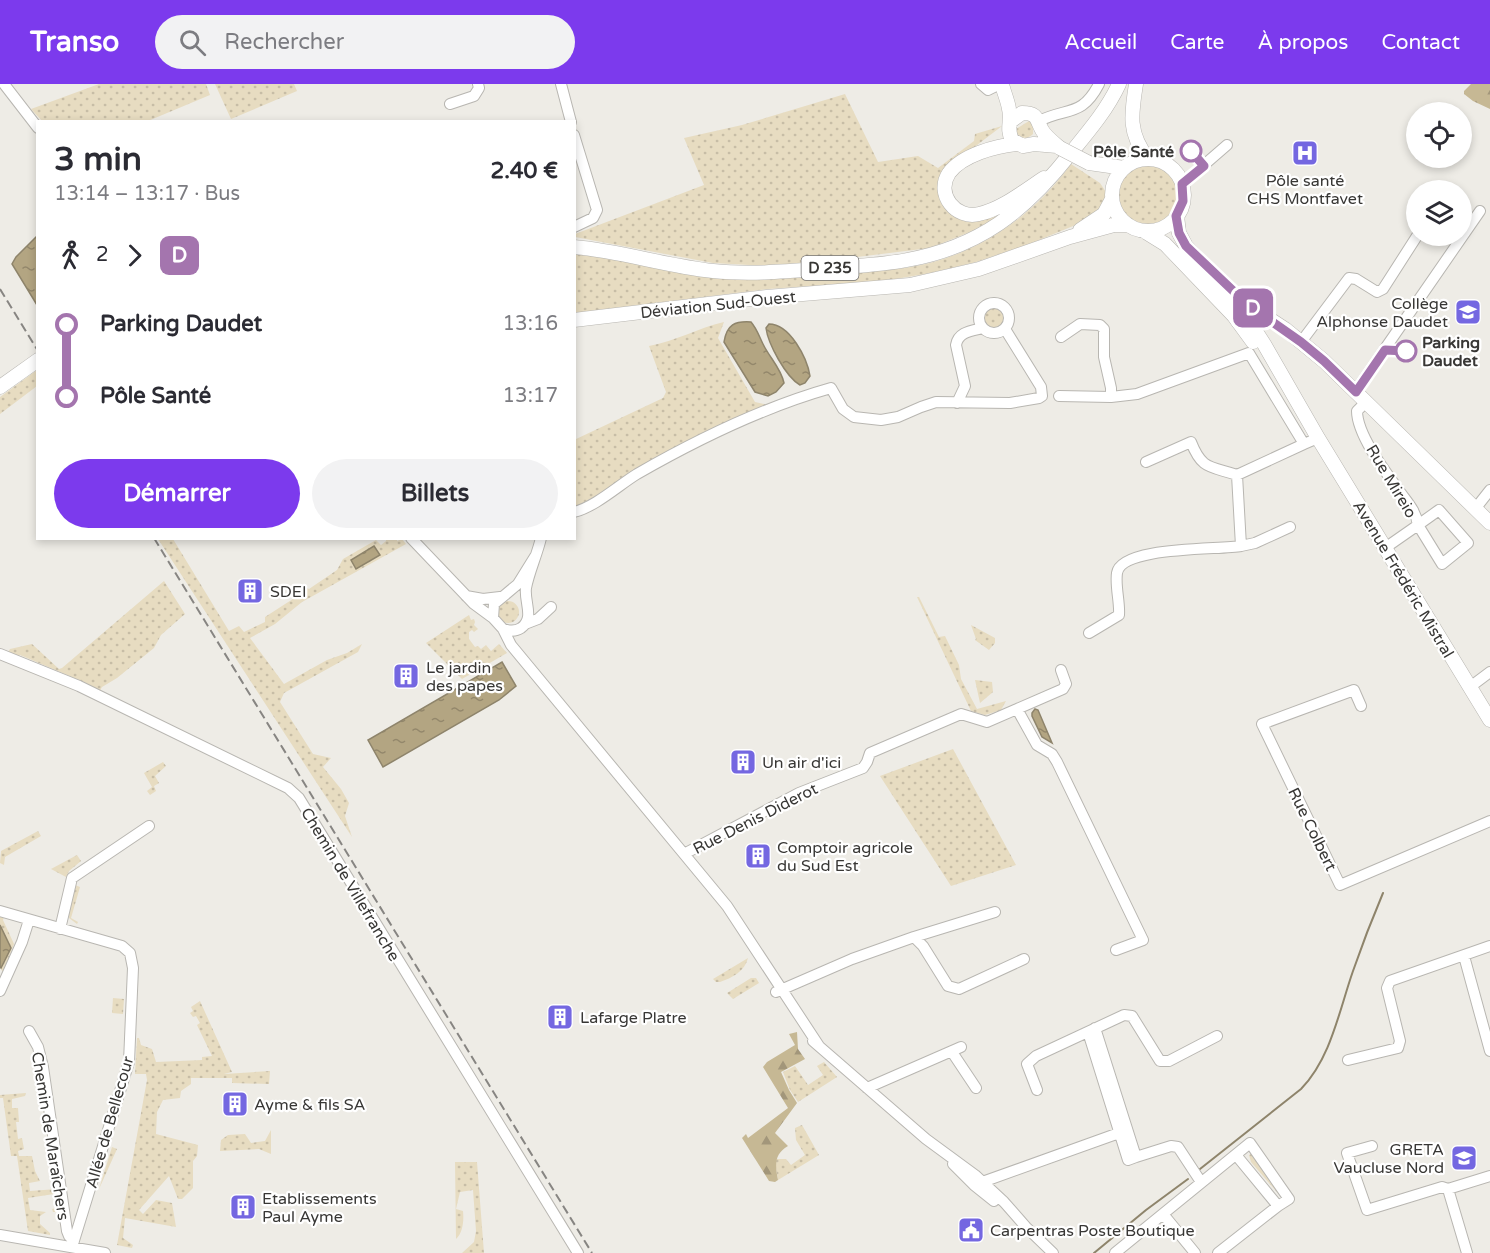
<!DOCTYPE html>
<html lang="fr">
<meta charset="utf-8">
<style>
body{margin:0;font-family:"Varela Round",sans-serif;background:#f2f2f3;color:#2b2b33;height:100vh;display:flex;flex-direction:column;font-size:22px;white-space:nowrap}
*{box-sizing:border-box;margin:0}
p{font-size:20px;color:#7c7c81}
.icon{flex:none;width:33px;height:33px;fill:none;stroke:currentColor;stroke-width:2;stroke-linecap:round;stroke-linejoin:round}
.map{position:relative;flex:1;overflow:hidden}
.side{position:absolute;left:36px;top:36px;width:540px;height:420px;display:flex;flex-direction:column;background:#fff;border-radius:0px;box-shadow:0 3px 9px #0003}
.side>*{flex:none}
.badge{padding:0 12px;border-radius:9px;font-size:21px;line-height:39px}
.fabs{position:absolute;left:1406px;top:18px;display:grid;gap:12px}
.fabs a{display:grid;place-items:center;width:66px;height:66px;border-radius:50%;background:#fff;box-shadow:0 3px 9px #0003;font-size:30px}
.map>.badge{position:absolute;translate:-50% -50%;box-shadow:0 0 0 3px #fff}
.legs{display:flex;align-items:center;gap:9px;height:66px;padding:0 18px;font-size:20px}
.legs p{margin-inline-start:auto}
.summary{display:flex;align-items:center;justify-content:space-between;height:102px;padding:0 18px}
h1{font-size:33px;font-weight:700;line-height:45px}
.button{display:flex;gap:12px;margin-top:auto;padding:12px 18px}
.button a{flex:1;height:69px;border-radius:36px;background:#7c3aed;color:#fff;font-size:24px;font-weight:700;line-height:69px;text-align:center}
.button a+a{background:#f2f2f3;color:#2b2b33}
ul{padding:0 18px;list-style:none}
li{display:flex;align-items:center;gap:21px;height:72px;font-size:22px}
li i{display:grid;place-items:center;width:9px;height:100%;margin:0 8px;background:currentColor}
li i::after{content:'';width:15px;height:15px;margin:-8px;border:4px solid;border-radius:50%;background:#fff}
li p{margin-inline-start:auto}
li:first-child i{background:linear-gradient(#0000 50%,currentColor 0)}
li:last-child i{background:linear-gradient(currentColor 50%,#0000 0)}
header{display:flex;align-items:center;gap:36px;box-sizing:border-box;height:84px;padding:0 30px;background:#7c3aed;color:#fff}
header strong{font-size:28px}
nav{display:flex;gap:33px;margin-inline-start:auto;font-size:21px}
.search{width:420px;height:54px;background:#f2f2f3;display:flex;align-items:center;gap:15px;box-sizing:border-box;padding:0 21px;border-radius:33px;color:#7c7c81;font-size:22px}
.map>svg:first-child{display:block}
.grass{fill:url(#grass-dots)}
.forest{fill:url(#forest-firs)}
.water{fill:url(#water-ripples);stroke:#8e846b;stroke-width:1.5}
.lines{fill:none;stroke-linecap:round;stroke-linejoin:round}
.stream{stroke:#8e846b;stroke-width:2}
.minor-casing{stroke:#b8b6b1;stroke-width:12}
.major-casing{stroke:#b8b6b1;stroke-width:15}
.minor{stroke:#fff;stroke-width:10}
.major{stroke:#fff;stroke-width:14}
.rail{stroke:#878582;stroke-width:2;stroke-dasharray:9 4.5;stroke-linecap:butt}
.major-bridge-casing{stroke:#b8b6b1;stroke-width:15;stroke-linecap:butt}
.major-bridge{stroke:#fff;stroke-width:14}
.line-1-casing{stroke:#fff;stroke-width:14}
.line-1{stroke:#a475ae;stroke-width:9}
.stop-1-dot{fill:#fff;stroke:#a475ae;stroke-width:3}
.labels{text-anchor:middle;stroke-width:4.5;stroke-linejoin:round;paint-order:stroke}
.shield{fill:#fff;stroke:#747372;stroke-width:1.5}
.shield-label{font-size:15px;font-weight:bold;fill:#383735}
.stop-label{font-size:16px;font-weight:bold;fill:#383735;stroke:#fff;text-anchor:end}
.poi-label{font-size:16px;fill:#383735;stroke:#fff;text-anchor:start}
.street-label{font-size:16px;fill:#383735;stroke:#fff}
</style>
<header>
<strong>Transo</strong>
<div class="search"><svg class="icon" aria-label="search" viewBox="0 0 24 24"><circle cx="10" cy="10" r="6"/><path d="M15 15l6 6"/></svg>Rechercher</div>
<nav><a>Accueil</a><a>Carte</a><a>À propos</a><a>Contact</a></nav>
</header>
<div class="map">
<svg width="1490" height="1169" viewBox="0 0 1490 1169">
<defs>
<pattern id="grass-dots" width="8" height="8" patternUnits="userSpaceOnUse" patternTransform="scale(1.5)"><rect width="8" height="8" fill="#e7dcc1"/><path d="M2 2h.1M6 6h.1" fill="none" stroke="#c7bda6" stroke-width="1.8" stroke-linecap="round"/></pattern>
<pattern id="forest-firs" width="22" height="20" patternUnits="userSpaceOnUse" patternTransform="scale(1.5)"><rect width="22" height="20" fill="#c6b894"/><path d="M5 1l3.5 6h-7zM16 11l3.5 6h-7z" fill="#a2967a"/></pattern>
<pattern id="water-ripples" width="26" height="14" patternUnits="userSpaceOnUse" patternTransform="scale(1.5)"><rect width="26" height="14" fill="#b3a582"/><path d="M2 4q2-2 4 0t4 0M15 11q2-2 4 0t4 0" fill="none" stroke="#93876b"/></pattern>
</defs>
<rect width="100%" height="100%" fill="#eeece6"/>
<!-- grass -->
<path class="grass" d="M 99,0 L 206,0 L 210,11 L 148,37 L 42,37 L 31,25 Z
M 215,0 L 294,0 L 297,7 L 231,35 Z
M 845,10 L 878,78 L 918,72 L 938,84 L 974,57 L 975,50 L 1002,42 L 964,71 L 941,95 L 942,119 L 954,131 L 1006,125 L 996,134 L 970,148 L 930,164 L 849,174 L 768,182 L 713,179 L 575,153 L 575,150 L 704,101 L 684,54 L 742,41 Z
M 1029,37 L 1033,41 L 1033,50 C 1026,57 1017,54 1016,45 Z
M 1071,80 L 1100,99 L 1106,108 L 1105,118 L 1100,126 L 1078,140 L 1027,161 L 976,178 L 931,189 L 883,197 L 768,205 L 575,229 L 574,170 C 620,174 664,188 709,193 C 749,198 789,194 828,191 C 854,189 880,187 905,184 C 973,174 1031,135 1071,80 Z
M1119 111a29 29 0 1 1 58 0a29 29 0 1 1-58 0Z
M984 233a11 11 0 1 1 22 0a11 11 0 1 1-22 0Z
M 724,238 L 718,254 L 755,318 L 768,321 L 575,423 L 574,356 L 663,314 L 666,308 L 649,262 C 676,257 698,244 724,238 Z
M 37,286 L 37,302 L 0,330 L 0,313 Z
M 158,455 L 173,455 L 229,547 L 239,542 L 244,548 L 265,538 L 265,533 L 299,511 L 305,503 L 309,505 L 337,486 L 343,475 L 376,456 L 381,461 L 386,457 L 386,455 L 397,455 L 397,457 L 402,455 L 406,460 L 302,518 L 275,540 L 250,554 L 284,600 L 327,576 L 347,569 L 362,560 L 358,568 L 284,609 L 280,618 L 313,670 L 331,674 L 323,683 L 341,705 L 349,719 L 345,732 L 352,753 Z
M 164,497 L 185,530 L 161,551 L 154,564 L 117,594 L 102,603 L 98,610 L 87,604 L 86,599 L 20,571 L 17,574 L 7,570 L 10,565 L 32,560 L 59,585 L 62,584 Z
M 917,513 L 919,513 L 939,553 L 945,552 L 959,581 L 961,595 L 977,625 L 1006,617 L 1001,626 L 985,631 L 971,627 Z
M497 528a11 11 0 1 1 22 0a11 11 0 1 1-22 0Z
M 469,531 L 471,536 L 474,535 L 475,538 L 474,541 L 478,545 L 474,548 L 472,546 L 469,548 L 469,555 L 475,563 L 478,562 L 481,565 L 486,561 L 491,567 L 499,560 L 507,569 L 462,595 L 426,559 Z
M 971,541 L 995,554 L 995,559 L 989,566 L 975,556 L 976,555 Z
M 975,596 L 992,598 L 993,608 L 980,619 Z
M 953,665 L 1016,781 L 951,802 L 880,692 Z
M 163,678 L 166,682 L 155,692 L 159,699 L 154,702 L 156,707 L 150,711 L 147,707 L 152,703 L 144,689 Z
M 38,747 L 41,752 L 5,773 L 4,781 L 0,779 L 1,767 Z
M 77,771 L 81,777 L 69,787 L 66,793 L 51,785 Z
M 75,801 L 80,803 L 71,834 L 78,838 L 77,840 L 69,834 L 68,827 Z
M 0,832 L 4,833 L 3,836 L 14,860 L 3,888 L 0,884 Z
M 748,874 C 745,887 732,894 720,898 L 716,898 L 713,895 Z
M 751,894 L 756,894 L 759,899 L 733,915 L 727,909 Z
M 113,914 L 124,915 L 123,930 L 112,929 Z
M 200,917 L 232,988 L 224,990 L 270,987 L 269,1000 L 232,999 L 232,994 L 191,994 L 191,1000 L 181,1007 L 180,1014 L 163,1016 L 157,1028 L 156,1050 L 198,1061 L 197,1072 L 193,1077 L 193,1104 L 182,1115 L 178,1115 L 169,1092 L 139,1126 L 143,1130 L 156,1116 L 172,1119 L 176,1143 L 125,1134 L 123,1154 L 133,1161 L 132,1164 L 117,1161 L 147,996 L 146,990 L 135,990 L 137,954 L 139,954 L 141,961 L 152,965 L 156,978 L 202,976 L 202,973 L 212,972 L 197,941 L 200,939 L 196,932 L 193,933 L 190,929 L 193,927 L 191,923 Z
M 824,978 L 837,993 L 798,1018 L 790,1006 L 783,988 L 795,982 L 808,1001 L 823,991 L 817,982 Z
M 26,1009 L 25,1012 L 12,1015 L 12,1024 L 18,1024 L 19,1038 L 16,1038 L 18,1055 L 22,1054 L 24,1065 L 18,1067 L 19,1072 L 32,1072 L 35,1087 L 40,1097 L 29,1099 L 30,1107 L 57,1105 L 64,1144 L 60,1142 L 62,1137 L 58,1128 L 53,1128 L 52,1125 L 56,1124 L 54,1110 L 28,1114 L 30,1126 L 46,1128 L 40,1132 L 40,1140 L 50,1149 L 50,1151 L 28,1147 L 17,1072 L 11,1072 L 3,1014 L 0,1014 L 0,1011 Z
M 802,1041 L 819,1071 L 778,1096 L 775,1078 L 777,1075 L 786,1075 L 791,1081 L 805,1071 L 796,1056 L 795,1044 Z
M 271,1046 L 271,1070 L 259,1065 L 220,1067 L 221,1056 L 228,1051 L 245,1050 L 251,1059 L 265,1057 Z
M 112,1063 L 117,1065 L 99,1105 Z
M 1253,1069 L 1282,1112 L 1282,1114 L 1251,1078 L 1249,1071 Z
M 455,1078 L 477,1078 L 484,1169 L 462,1169 L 474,1158 L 476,1147 L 473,1106 L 460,1108 L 456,1125 L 463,1127 C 464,1136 463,1149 456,1155 Z"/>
<!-- forest -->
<path class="forest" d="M 1471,0 L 1490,0 L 1490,25 L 1473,17 L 1464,10 L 1464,7 Z
M 797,948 L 798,965 L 805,975 L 781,988 L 789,1006 L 797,1019 L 775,1049 L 788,1062 C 774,1070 775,1081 778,1096 L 775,1098 L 769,1097 L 742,1054 L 746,1050 L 748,1054 L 788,1024 L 763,983 L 767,978 L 795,961 L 789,950 Z"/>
<!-- water -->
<path class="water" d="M 37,152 L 37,221 L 12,180 L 16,173 Z
M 751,238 C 757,245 759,252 763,260 C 769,273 781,284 784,299 L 776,308 L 768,312 L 755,308 L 724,258 C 727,240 735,237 751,238 Z
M 769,240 C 790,240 807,274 810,292 L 805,299 L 800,301 C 786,293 768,260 766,244 Z
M 374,462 L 380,471 L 356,485 L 351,476 Z
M 502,578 L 516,602 L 499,616 L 383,683 L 368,656 Z
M 1035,625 L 1038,626 L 1052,659 L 1042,653 L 1032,632 L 1032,629 Z
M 0,841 L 11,864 L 1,884 L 0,883 Z"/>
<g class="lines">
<!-- stream -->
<path class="stream" d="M 1200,1085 L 1301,1005 C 1331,974 1339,927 1353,887 C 1362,861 1372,835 1383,809
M 1094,1169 L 1146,1126 L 1188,1095"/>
<defs>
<path id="minor" d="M 4,0 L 38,44
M 561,0 L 571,38
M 981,0 L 988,6 L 1000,0
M 450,20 L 474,12 L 479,4 L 478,0
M 1039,37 C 1068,23 1082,33 1099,0
M 574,51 L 597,126 L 593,134 L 574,143
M 1182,100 L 1227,61
M979 234a15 15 0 1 1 30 0a15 15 0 1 1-30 0Z
M 1061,253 L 1080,240 L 1100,241 L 1104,245 L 1104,273 L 1111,304 L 1111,313
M 1301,258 L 1349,194 L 1356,195 L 1377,208 L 1383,205 L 1417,152
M 1355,308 L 1480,127
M 1059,312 L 1111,313 L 1137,310 L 1249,269 L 1304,360 L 1318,354
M 1366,318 L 1357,327 C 1357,350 1384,386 1398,405 C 1406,417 1416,426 1418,441 L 1385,464
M 957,319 L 965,302 L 956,261 C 958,248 971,247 983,244
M 1146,378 L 1191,358 C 1202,386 1210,382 1237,391 L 1304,360
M 1475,425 L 1490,406
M 1439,426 L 1468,459 L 1442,480 L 1418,441 Z
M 574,428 C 595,423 619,401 637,390 C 698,355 764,323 831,304 L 843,325 L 854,333 L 881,336 L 898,333 L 921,323 L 936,318 L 1010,319 L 1039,314 L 1042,312 L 1041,303 L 1005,245
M 411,454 L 474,520 L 493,534
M 1241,462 L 1255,459 L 1290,443
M 536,471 L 518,500 L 494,520 L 493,534 L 503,545 C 509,547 515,548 521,544 C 535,534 524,518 526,504 C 529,488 537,471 541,454
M 466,512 L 483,515 L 500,513
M 525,540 L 538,535 L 551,523
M 503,545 L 511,561 L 727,822 L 819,962
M 1089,549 L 1119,531 C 1120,518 1115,502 1117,489 C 1121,462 1219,466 1241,462 L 1237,391
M 0,570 L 79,602 L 288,704 L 299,714 L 578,1169
M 1470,603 L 1490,588
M 1361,622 L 1354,606 L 1262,640 L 1340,801 L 1490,737
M 1017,625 L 1063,605 L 1066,600 L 1061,586
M 684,770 L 799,709 L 863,684 L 867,678 L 870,669 L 961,630 L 987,638 L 1017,625 L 1037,661 L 1052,670 L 1057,678 L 1143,856 L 1116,866
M 0,827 L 122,862 L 130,869 L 133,884 L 129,978 L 72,1163
M 60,845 L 72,794 L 149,742
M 914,853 L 995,828
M 1464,872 L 1490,967
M 0,907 L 22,858 L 29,836
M 776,908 L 852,875 L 914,853 L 923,862 L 948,902 L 959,905 L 1024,875
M 29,947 L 38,963 L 43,983 L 67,1147 L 69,1152 L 74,1157
M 1088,948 L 1128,1076 L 1136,1073 L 1095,944
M 813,957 L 926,1055 L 975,1091 L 1004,1118 L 1026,1143 L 1053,1169
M 952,968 L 976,1004
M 1348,976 L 1398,964 L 1400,957 L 1387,904 L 1390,897 L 1490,862
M 867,1004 L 961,963
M 1037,1006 L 1027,980 L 1036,972 L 1124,931 L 1132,932 L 1160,977 L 1169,977 L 1217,952
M 1372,1062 L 1347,1069 L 1367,1126 L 1442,1103 L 1448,1105 L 1490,1092
M 1136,1073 L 1171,1062 L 1178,1063 L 1201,1098
M 953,1080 L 974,1101 L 994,1117
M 974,1101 L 1119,1049
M 1448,1105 L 1467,1169
M 1163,1130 L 1195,1169
M 0,1151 L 105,1169
M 1115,1169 L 1250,1059 L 1289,1115 L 1278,1122
M 1218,1169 L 1278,1122 L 1236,1071"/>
<path id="major" d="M 1136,0 C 1131,31 1128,49 1148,75
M 1003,4 C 1005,11 1008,18 1009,25 C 1012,36 1006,45 1012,56 L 1023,62 L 1034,60 L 1057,62
M 1011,37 L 1022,29 C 1038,29 1036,35 1042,46 C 1045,52 1054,59 1060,64
M 1016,60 C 996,62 962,71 949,89 C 935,110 956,136 979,130 C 1002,125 1024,107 1044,94
M1112 111a36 36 0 1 1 72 0a36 36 0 1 1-72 0Z
M 1089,79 L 1124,84
M 1177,132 L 1179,149 L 1186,162 L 1235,215 L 1264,260 L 1318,354 L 1490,636
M 1080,146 L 1104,130 L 1112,115
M 1144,147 L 1165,160 L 1234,232 L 1253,258
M 574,163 C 621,167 666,182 713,187 C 752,191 791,187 831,184 C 856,182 882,181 907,176 C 980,163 1025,127 1070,70 C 1088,48 1107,26 1119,0
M 1238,211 L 1248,221 L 1285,245 L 1324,277 L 1490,439
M 574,236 L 767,213 L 910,201 L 979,185 L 1070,153 L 1114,141 L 1128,141
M 0,303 L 38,276"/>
</defs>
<!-- minor casing -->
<use href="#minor" class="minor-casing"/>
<!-- major casing -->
<use href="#major" class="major-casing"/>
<!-- minor -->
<use href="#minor" class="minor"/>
<!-- major -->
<use href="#major" class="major"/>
<!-- rail -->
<path class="rail" d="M 0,205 L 38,267
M 154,454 L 592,1169"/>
<defs>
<path id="major-bridge" d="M 1060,64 L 1089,79"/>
</defs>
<!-- major-bridge casing -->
<use href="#major-bridge" class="major-bridge-casing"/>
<!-- major-bridge -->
<use href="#major-bridge" class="major-bridge"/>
</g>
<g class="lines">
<defs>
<path id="line-1" d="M 1191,67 L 1204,82 L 1182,100 L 1183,117 L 1176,132 L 1179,149 L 1186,162 L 1248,221 L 1301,258 L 1324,277 L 1356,308 L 1385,266 L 1406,267"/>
</defs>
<!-- line-1 casing -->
<use href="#line-1" class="line-1-casing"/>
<!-- line-1 -->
<use href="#line-1" class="line-1"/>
</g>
<!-- icons -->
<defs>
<symbol id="hospital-square" viewBox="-11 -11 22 22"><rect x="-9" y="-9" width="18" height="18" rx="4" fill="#7467e1" stroke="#fff"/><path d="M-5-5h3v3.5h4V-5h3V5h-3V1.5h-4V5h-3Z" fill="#fff"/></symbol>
<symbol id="school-square" viewBox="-11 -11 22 22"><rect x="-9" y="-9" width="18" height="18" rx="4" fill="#7467e1" stroke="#fff"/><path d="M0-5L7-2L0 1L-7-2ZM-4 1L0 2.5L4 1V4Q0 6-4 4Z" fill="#fff"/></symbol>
<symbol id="building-square" viewBox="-11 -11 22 22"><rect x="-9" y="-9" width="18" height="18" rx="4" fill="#7467e1" stroke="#fff"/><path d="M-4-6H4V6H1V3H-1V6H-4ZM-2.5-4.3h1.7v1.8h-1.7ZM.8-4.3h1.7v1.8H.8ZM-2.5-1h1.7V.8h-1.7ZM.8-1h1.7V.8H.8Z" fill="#fff"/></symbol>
<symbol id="university-square" viewBox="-11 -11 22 22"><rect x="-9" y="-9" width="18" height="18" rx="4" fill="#7467e1" stroke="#fff"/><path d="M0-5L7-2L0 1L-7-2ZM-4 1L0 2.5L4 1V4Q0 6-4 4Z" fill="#fff"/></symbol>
<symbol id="civic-square" viewBox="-11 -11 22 22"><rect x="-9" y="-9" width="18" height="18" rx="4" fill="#7467e1" stroke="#fff"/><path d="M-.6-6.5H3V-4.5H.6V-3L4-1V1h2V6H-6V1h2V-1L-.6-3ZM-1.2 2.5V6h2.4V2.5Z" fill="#fff"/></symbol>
</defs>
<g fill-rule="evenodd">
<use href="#hospital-square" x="1290" y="54" width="30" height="30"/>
<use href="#school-square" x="1453" y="213" width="30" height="30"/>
<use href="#building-square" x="235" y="492" width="30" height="30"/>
<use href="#building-square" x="391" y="577" width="30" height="30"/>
<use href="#building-square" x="728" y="663" width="30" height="30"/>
<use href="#building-square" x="743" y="757" width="30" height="30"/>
<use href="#building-square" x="545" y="918" width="30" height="30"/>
<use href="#building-square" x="220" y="1005" width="30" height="30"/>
<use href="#university-square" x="1449" y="1059" width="30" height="30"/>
<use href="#building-square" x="228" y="1108" width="30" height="30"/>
<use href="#civic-square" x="956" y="1131" width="30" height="30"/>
</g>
<!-- markers -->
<g class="stop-1-dot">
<circle cx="1191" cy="67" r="10"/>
<circle cx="1406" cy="267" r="10"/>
</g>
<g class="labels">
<!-- shield labels -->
<rect class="shield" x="801.5" y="172" width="57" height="24" rx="4.5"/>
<g class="shield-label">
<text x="830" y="189">D 235</text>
</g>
<!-- stop labels -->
<g class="stop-label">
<text x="1174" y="73">Pôle Santé</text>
<text x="1422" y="264" text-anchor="start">Parking<tspan x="1422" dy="18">Daudet</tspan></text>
</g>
<!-- poi labels -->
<g class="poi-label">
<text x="1305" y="102" text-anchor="middle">Pôle santé<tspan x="1305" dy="18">CHS Montfavet</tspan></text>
<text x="1448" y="225" text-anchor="end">Collège<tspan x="1448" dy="18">Alphonse Daudet</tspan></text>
<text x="270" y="513">SDEI</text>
<text x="426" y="589">Le jardin<tspan x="426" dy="18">des papes</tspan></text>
<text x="762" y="684">Un air d'ici</text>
<text x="777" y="769">Comptoir agricole<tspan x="777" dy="18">du Sud Est</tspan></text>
<text x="580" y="939">Lafarge Platre</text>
<text x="254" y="1026">Ayme &amp; fils SA</text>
<text x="1444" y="1071" text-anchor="end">GRETA<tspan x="1444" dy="18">Vaucluse Nord</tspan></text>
<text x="262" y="1120">Etablissements<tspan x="262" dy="18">Paul Ayme</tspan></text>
<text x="990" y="1152">Carpentras Poste Boutique</text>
</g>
<!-- street labels -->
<g class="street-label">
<text transform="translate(718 220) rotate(-6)" y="6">Déviation Sud-Ouest</text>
<text transform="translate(1392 397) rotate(59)" y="6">Rue Mireio</text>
<text transform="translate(1404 495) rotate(59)" y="6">Avenue Frédéric Mistral</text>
<text transform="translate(755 734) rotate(-27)" y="6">Rue Denis Diderot</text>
<text transform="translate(1313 745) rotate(64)" y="6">Rue Colbert</text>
<text transform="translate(351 800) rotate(59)" y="6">Chemin de Villefranche</text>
<text transform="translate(109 1038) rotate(-74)" y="6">Allée de Bellecour</text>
<text transform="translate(51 1052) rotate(81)" y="6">Chemin de Maraîchers</text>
</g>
</g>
</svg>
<div class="fabs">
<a><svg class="icon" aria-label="locate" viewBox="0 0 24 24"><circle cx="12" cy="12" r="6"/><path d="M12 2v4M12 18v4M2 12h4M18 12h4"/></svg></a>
<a><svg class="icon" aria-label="layers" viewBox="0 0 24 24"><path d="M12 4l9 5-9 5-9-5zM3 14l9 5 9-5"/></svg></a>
</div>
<b class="badge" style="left:1253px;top:224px;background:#a475ae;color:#fff">D</b>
<section class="side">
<div class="summary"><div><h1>3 min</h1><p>13:14 – 13:17 · Bus</p></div><b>2.40 €</b></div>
<div class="legs"><svg class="icon" aria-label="walk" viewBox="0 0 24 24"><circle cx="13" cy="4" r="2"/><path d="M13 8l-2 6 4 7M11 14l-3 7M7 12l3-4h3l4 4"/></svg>2<svg class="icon" aria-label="forward" viewBox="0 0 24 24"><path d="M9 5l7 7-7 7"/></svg><b class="badge" style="background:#a475ae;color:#fff">D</b></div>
<ul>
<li><i style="color:#a475ae"></i><b>Parking Daudet</b><p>13:16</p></li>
<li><i style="color:#a475ae"></i><b>Pôle Santé</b><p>13:17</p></li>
</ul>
<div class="button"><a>Démarrer</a><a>Billets</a></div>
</section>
</div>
